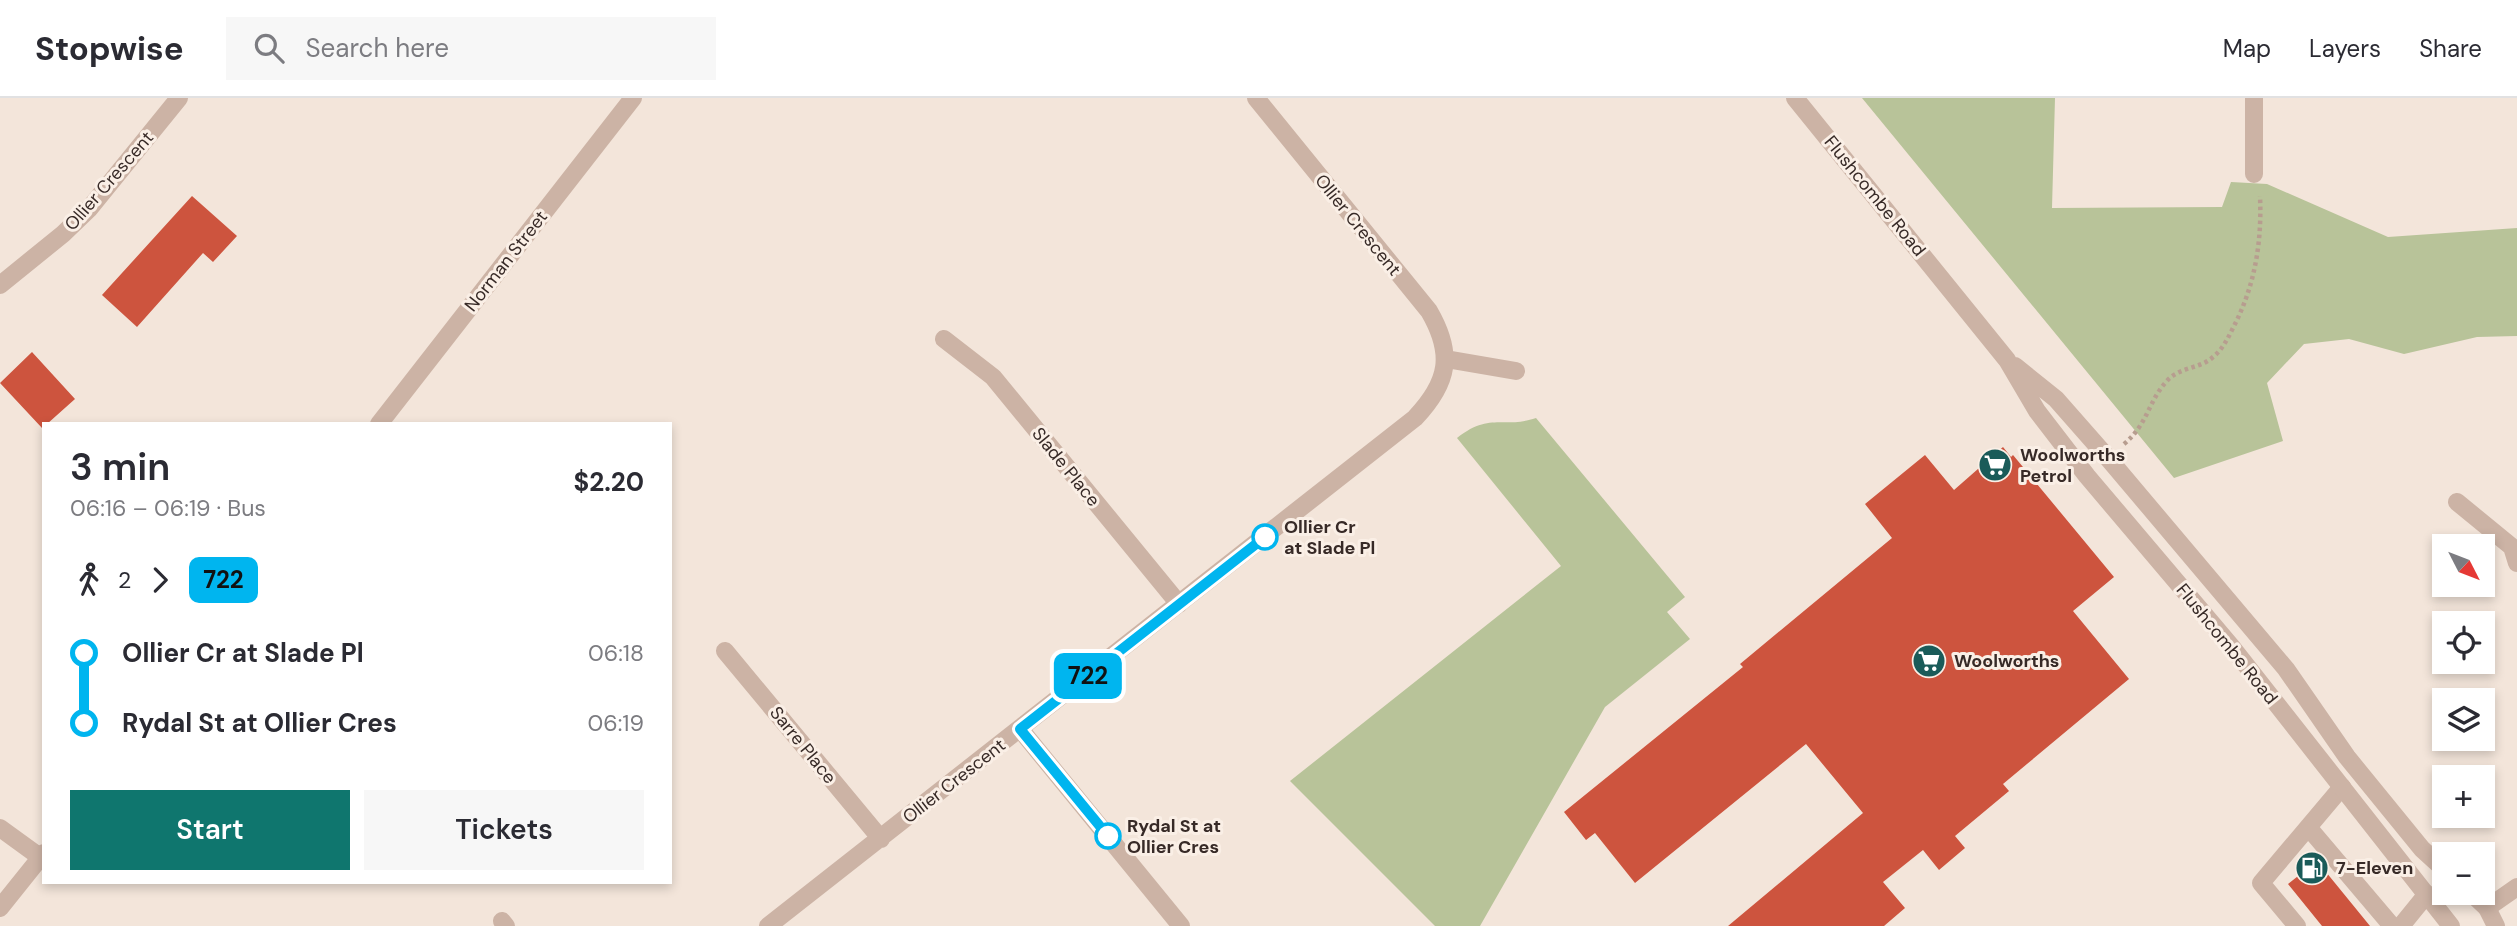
<!DOCTYPE html>
<meta charset="utf-8">
<style>
body{margin:0;font-family:"DM Sans",sans-serif;background:#f7f7f7;color:#2b2b33;height:100vh;display:flex;flex-direction:column;font-size:26px;white-space:nowrap}
*{box-sizing:border-box;margin:0}
p{font-size:23px;color:#7c7c81}
.icon{flex:none;width:38px;height:38px;fill:none;stroke:currentColor;stroke-width:2;stroke-linecap:round;stroke-linejoin:round}
.map{position:relative;flex:1;overflow:hidden}
.details{position:absolute;left:42px;top:324px;width:630px;height:462px;display:flex;flex-direction:column;background:#fff;border-radius:0px;box-shadow:0 4px 10px #0003}
.details>*{flex:none}
.badge{padding:0 14px;border-radius:10px;font-size:24px;line-height:46px}
.needle{width:46px;rotate:132deg}
.buttons{position:absolute;left:2432px;top:436px;display:grid;gap:14px}
.buttons a{display:grid;place-items:center;width:63px;height:63px;border-radius:0px;background:#fff;box-shadow:0 4px 10px #0003;font-size:35px}
.map>.badge{position:absolute;translate:-50% -50%;box-shadow:0 0 0 4px #fff}
.legs{display:flex;align-items:center;gap:10px;height:77px;padding:0 28px;font-size:23px}
.legs p{margin-inline-start:auto}
.head{display:flex;align-items:center;justify-content:space-between;height:119px;padding:0 28px}
h1{font-size:38px;font-weight:600;line-height:52px}
.cta{display:flex;gap:14px;margin-top:auto;padding:14px 28px}
.cta a{flex:1;height:80px;border-radius:0px;background:#0f766e;color:#fff;font-size:28px;font-weight:600;line-height:80px;text-align:center}
.cta a+a{background:#f7f7f7;color:#2b2b33}
ul{padding:0 28px;list-style:none}
li{display:flex;align-items:center;gap:24px;height:70px;font-size:26px}
li i{display:grid;place-items:center;width:10px;height:100%;margin:0 9px;background:currentColor}
li i::after{content:'';width:18px;height:18px;margin:-9px;border:5px solid;border-radius:50%;background:#fff}
li p{margin-inline-start:auto}
li:first-child i{background:linear-gradient(#0000 50%,currentColor 0)}
li:last-child i{background:linear-gradient(currentColor 50%,#0000 0)}
header{display:flex;align-items:center;gap:42px;box-sizing:border-box;height:98px;padding:0 35px;background:#fff;border-bottom:2px solid #e1e1e2}
header strong{font-size:33px}
nav{display:flex;gap:38px;margin-inline-start:auto;font-size:24px}
.search{width:490px;height:63px;background:#f7f7f7;display:flex;align-items:center;gap:18px;box-sizing:border-box;padding:0 24px;border-radius:0px;color:#7c7c81;font-size:26px}
.map>svg:first-child{display:block}
.green{fill:#b8c399}
.building{fill:#cd543e}
.lines{fill:none;stroke-linecap:round;stroke-linejoin:round}
.path{stroke:#b79d8f;stroke-width:4.5;stroke-dasharray:3.5 3.5;stroke-linecap:butt}
.service{stroke:#ccb3a5;stroke-width:18}
.minor{stroke:#ccb3a5;stroke-width:18}
.tertiary{stroke:#ccb3a5;stroke-width:18}
.line-1-casing{stroke:#fff;stroke-width:16}
.line-1{stroke:#00b5ef;stroke-width:10}
.stop-1-dot{fill:#fff;stroke:#00b5ef;stroke-width:3.5}
.labels{text-anchor:middle;stroke-width:6;stroke-linejoin:round;paint-order:stroke}
.street-label{font-size:18px;fill:#372a27;stroke:#faefe6}
.poi-label{font-size:18px;font-weight:bold;fill:#372a27;stroke:#faefe6;text-anchor:start}
.stop-label{font-size:18px;font-weight:bold;fill:#372a27;stroke:#faefe6;text-anchor:start}
</style>
<header>
<strong>Stopwise</strong>
<div class="search"><svg class="icon" aria-label="search" viewBox="0 0 24 24"><circle cx="10" cy="10" r="6"/><path d="M15 15l6 6"/></svg>Search here</div>
<nav><a>Map</a><a>Layers</a><a>Share</a></nav>
</header>
<div class="map">
<svg width="2517" height="828" viewBox="0 0 2517 828">
<rect width="100%" height="100%" fill="#f3e5da"/>
<!-- green -->
<path class="green" d="M 1862,0 L 2055,0 L 2052,110 L 2222,109 L 2231,84 L 2267,86 L 2388,139 L 2517,130 L 2517,238 L 2477,239 L 2404,256 L 2349,241 L 2304,246 L 2267,285 L 2283,343 L 2174,380 Z
M 1536,320 L 1685,499 L 1667,514 L 1690,541 L 1605,609 L 1480,828 L 1435,828 L 1290,683 L 1561,468 L 1457,340 C 1490,314 1503,331 1536,320 Z"/>
<!-- building -->
<path class="building" d="M 192,98 L 237,138 L 213,164 L 203,155 L 137,229 L 102,197 Z
M 32,254 L 75,301 L 47,326 L 44,326 L 42,330 L 0,285 Z
M 2003,349 L 2011,359 L 2013,357 L 2114,479 L 2073,513 L 2129,581 L 2003,686 L 2009,693 L 1955,738 L 1965,750 L 1939,772 L 1923,752 L 1883,784 L 1905,810 L 1884,828 L 1728,828 L 1863,715 L 1806,646 L 1635,785 L 1595,735 L 1586,742 L 1564,714 L 1743,569 L 1740,566 L 1892,440 L 1865,406 L 1925,357 L 1954,392 Z
M 2317,763 L 2370,828 L 2322,828 L 2288,786 Z"/>
<g class="lines">
<!-- path -->
<path class="path" d="M 2124,346 C 2148,326 2148,304 2166,284 C 2178,269 2200,271 2213,259 C 2223,251 2228,240 2234,228 C 2255,187 2262,144 2260,98"/>
<!-- service -->
<path class="service" d="M 2308,729 L 2392,828
M 2297,828 L 2261,785 L 2342,689
M 2401,828 L 2427,796"/>
<!-- minor -->
<path class="minor" d="M 2254,76 L 2254,0
M 0,187 L 63,136 L 89,111 L 179,0
M 944,241 L 993,279 L 1179,506
M 1446,261 L 1516,273
M 379,326 L 633,0
M 2457,404 L 2512,449 L 2517,465
M 725,553 L 881,741
M 1020,631 L 1181,828
M 0,730 L 40,759
M 0,810 L 44,755
M 2487,810 L 2517,789
M 502,823 L 506,828
M 768,828 L 1415,320 C 1449,284 1454,256 1429,213 L 1256,0"/>
<!-- tertiary -->
<path class="tertiary" d="M 1795,0 L 2007,262 L 2037,313 L 2087,378 L 2231,548 L 2451,828
M 2015,268 L 2056,301 L 2107,359 L 2286,571 L 2347,659 L 2422,751 L 2445,772
M 2470,794 L 2487,810 L 2496,828"/>
</g>
<g class="lines">
<defs>
<path id="line-1" d="M 1108,738 L 1020,631 L 1265,439"/>
</defs>
<!-- line-1 casing -->
<use href="#line-1" class="line-1-casing"/>
<!-- line-1 -->
<use href="#line-1" class="line-1"/>
</g>
<!-- icons -->
<defs>
<symbol id="supermarket-disc" viewBox="-11 -11 22 22"><circle r="9.5" fill="#1a5b59" stroke="#faefe6"/><path d="M-6-5.5h2.5l.6 2H6L4.5 2H-2.5L-4.4-4H-6ZM-1.5 3.2a1.3 1.3 0 1 0 .1 0ZM3 3.2a1.3 1.3 0 1 0 .1 0Z" fill="#fff"/></symbol>
<symbol id="fuel-disc" viewBox="-11 -11 22 22"><circle r="9.5" fill="#1a5b59" stroke="#faefe6"/><path d="M-5.5-6h7V0h2V4h1.3V-2.5L3-4.5l.8-.8L6-3V5H2.5V1h-1V6h-7ZM-4.2-4.7v3.2H.2V-4.7Z" fill="#fff"/></symbol>
</defs>
<g fill-rule="evenodd">
<use href="#supermarket-disc" x="1976" y="348" width="38" height="38"/>
<use href="#supermarket-disc" x="1910" y="544" width="38" height="38"/>
<use href="#fuel-disc" x="2293" y="751" width="38" height="38"/>
</g>
<!-- markers -->
<g class="stop-1-dot">
<circle cx="1265" cy="439" r="12"/>
<circle cx="1108" cy="738" r="12"/>
</g>
<g class="labels">
<!-- street labels -->
<g class="street-label">
<text transform="translate(109 83) rotate(-49)" y="6">Ollier Crescent</text>
<text transform="translate(1875 98) rotate(51)" y="6">Flushcombe Road</text>
<text transform="translate(1358 127) rotate(51)" y="6">Ollier Crescent</text>
<text transform="translate(506 163) rotate(-52)" y="6">Norman Street</text>
<text transform="translate(1066 369) rotate(51)" y="6">Slade Place</text>
<text transform="translate(2227 546) rotate(51)" y="6">Flushcombe Road</text>
<text transform="translate(803 647) rotate(51)" y="6">Sarre Place</text>
<text transform="translate(954 683) rotate(-38)" y="6">Ollier Crescent</text>
</g>
<!-- poi labels -->
<g class="poi-label">
<text x="2020" y="363">Woolworths<tspan x="2020" dy="21">Petrol</tspan></text>
<text x="1954" y="569">Woolworths</text>
<text x="2336" y="776">7-Eleven</text>
</g>
<!-- stop labels -->
<g class="stop-label">
<text x="1284" y="435">Ollier Cr<tspan x="1284" dy="21">at Slade Pl</tspan></text>
<text x="1127" y="734">Rydal St at<tspan x="1127" dy="21">Ollier Cres</tspan></text>
</g>
</g>
</svg>
<div class="buttons">
<a><svg class="needle" viewBox="-14 -14 28 28"><path d="M0-13l5 13h-10z" fill="#e53935"/><path d="M0 13l5-13h-10z" fill="#7c7c81"/></svg></a>
<a><svg class="icon" aria-label="locate" viewBox="0 0 24 24"><circle cx="12" cy="12" r="6"/><path d="M12 2v4M12 18v4M2 12h4M18 12h4"/></svg></a>
<a><svg class="icon" aria-label="layers" viewBox="0 0 24 24"><path d="M12 4l9 5-9 5-9-5zM3 14l9 5 9-5"/></svg></a>
<a>+</a>
<a>−</a>
</div>
<b class="badge" style="left:1088px;top:578px;background:#00b5ef;color:#111">722</b>
<section class="details">
<div class="head"><div><h1>3 min</h1><p>06:16 – 06:19 · Bus</p></div><b>$2.20</b></div>
<div class="legs"><svg class="icon" aria-label="walk" viewBox="0 0 24 24"><circle cx="13" cy="4" r="2"/><path d="M13 8l-2 6 4 7M11 14l-3 7M7 12l3-4h3l4 4"/></svg>2<svg class="icon" aria-label="forward" viewBox="0 0 24 24"><path d="M9 5l7 7-7 7"/></svg><b class="badge" style="background:#00b5ef;color:#111">722</b></div>
<ul>
<li><i style="color:#00b5ef"></i><b>Ollier Cr at Slade Pl</b><p>06:18</p></li>
<li><i style="color:#00b5ef"></i><b>Rydal St at Ollier Cres</b><p>06:19</p></li>
</ul>
<div class="cta"><a>Start</a><a>Tickets</a></div>
</section>
</div>
